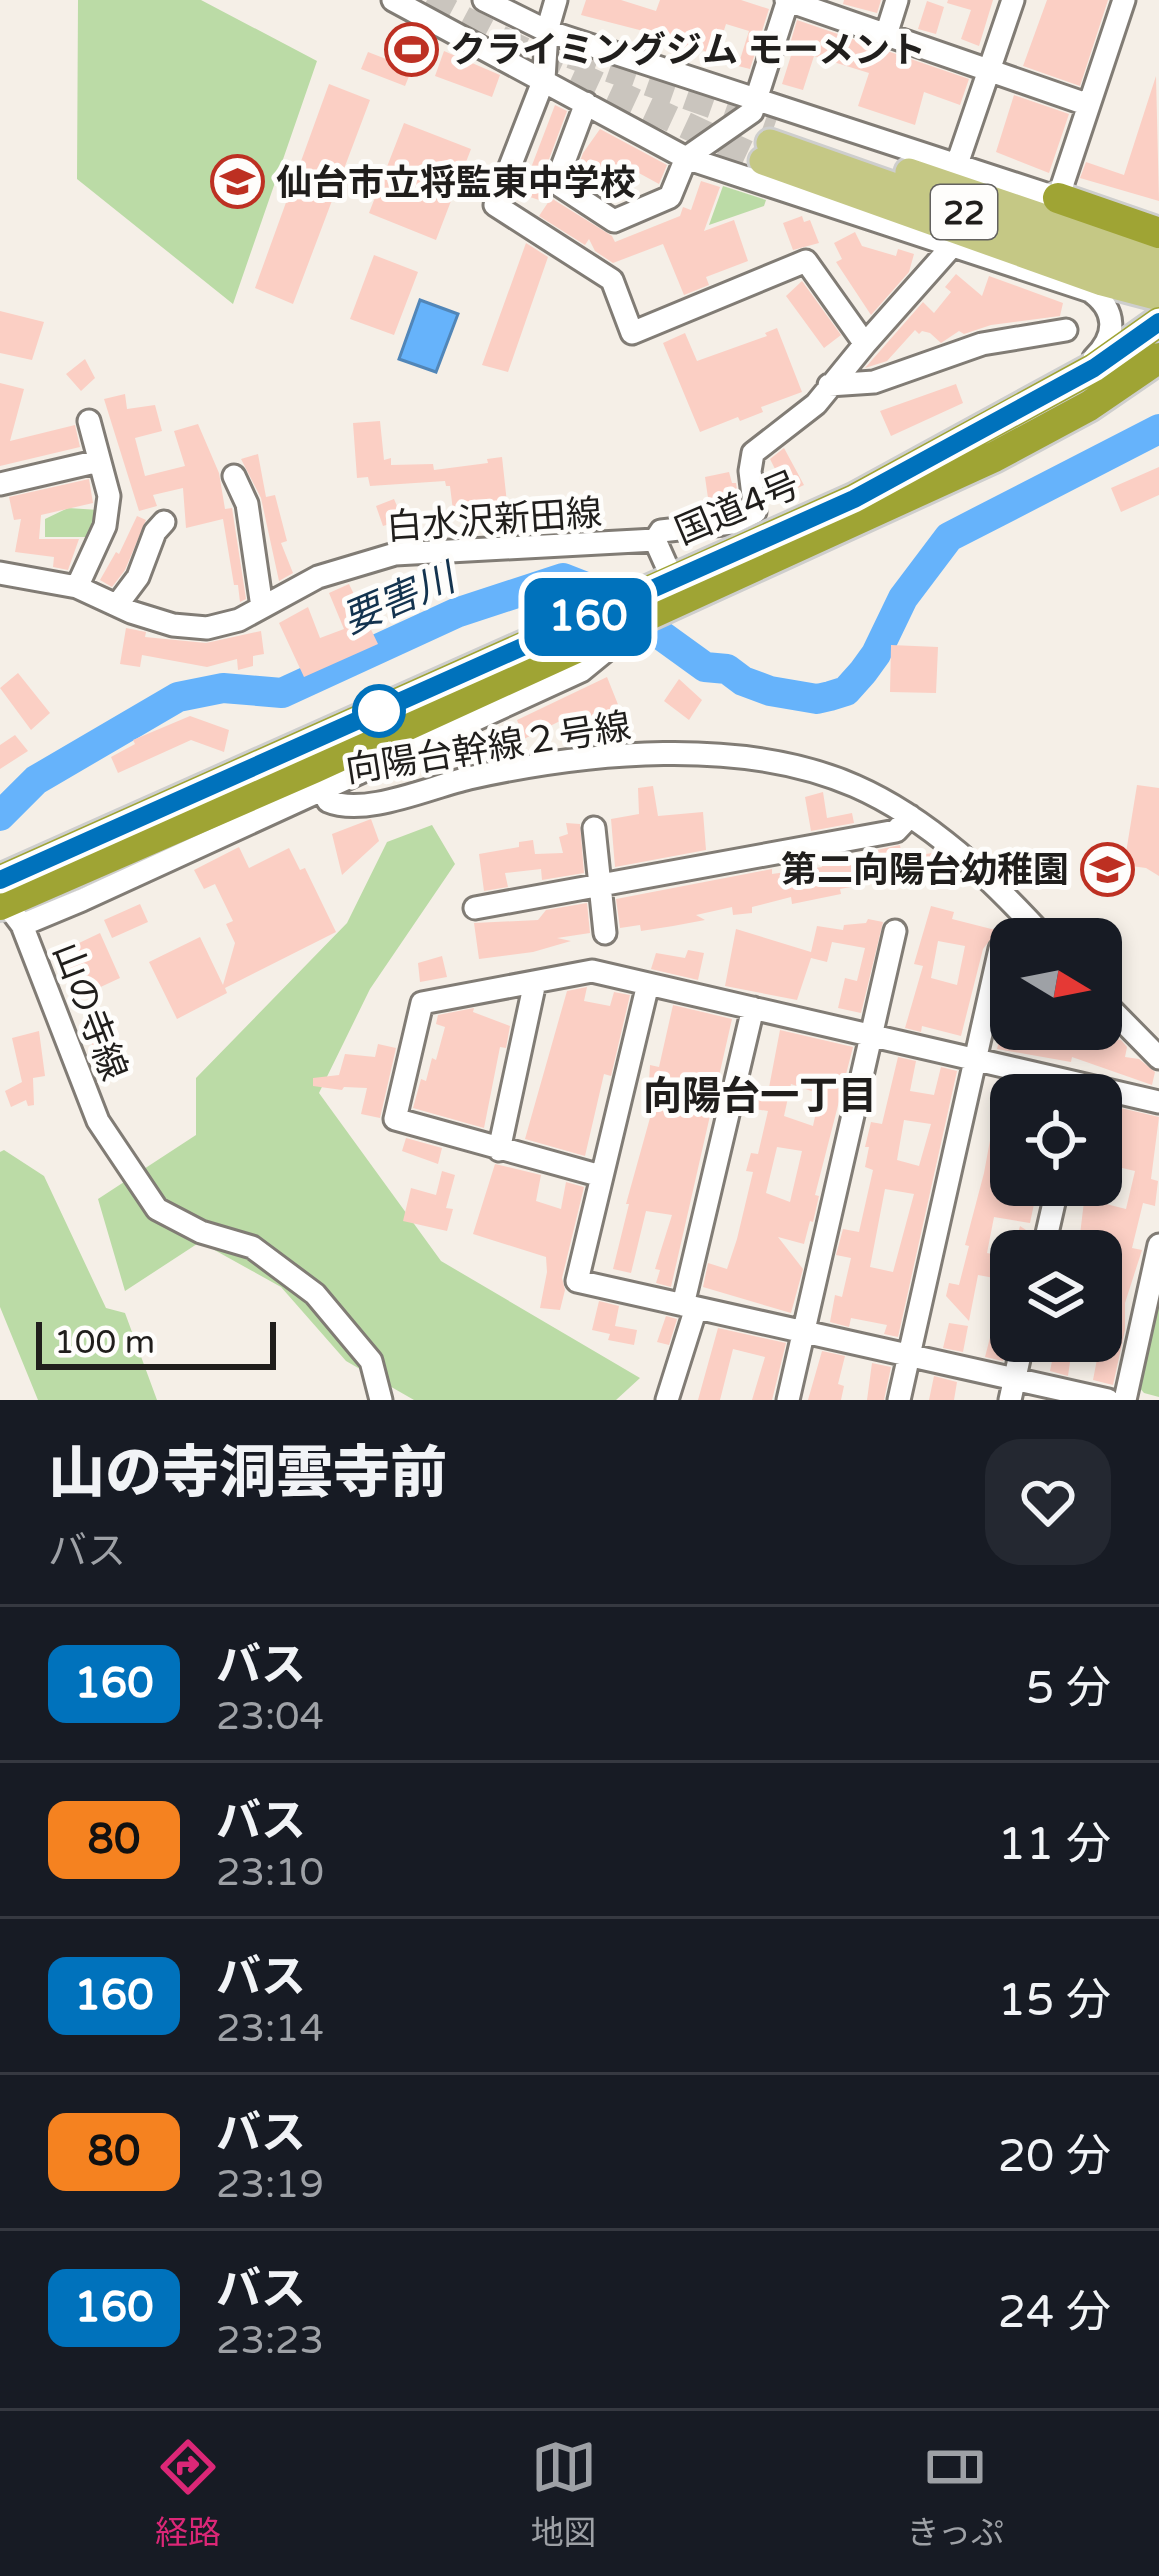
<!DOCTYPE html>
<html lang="ja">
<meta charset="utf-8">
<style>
body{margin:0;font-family:"Varela Round","Noto Sans JP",sans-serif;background:#242831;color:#f1f3f6;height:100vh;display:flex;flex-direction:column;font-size:45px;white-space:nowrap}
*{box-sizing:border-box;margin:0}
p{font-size:39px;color:#9ea1a6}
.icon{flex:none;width:66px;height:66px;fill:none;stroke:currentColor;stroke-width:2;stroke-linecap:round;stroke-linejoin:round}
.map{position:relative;height:1400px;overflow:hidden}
.details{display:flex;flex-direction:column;background:#171b24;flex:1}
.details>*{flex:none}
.badge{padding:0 24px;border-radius:18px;font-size:42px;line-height:78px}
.needle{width:78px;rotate:100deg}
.controls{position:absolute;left:990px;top:918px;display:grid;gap:24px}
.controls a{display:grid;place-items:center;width:132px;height:132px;border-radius:24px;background:#171b24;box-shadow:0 6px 18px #0003;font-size:60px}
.scale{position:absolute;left:36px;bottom:30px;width:240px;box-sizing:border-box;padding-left:12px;border:6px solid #201e1c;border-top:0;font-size:33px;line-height:42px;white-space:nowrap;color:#201e1c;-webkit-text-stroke:9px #fefdfb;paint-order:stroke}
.map>.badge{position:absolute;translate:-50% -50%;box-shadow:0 0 0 6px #fff}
.round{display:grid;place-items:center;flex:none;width:126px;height:126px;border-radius:36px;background:#242831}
.headline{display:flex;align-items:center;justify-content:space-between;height:204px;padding:0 48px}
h1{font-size:57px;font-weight:800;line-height:90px}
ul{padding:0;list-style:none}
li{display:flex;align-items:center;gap:36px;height:156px;padding:0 48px;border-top:3px solid #363941}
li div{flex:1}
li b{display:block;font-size:45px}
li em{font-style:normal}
li .badge{min-width:132px;font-weight:700;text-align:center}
.tabs{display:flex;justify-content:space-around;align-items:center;height:168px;border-top:3px solid #363941;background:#171b24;font-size:33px;color:#9ea1a6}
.tabs a{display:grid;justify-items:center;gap:6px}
.tabs .active{color:#db2777}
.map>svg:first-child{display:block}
.green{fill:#bbdba6}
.water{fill:#66b3fb;stroke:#5186b8;stroke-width:3}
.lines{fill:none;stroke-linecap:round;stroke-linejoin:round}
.river{stroke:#66b3fb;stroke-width:30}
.building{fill:#fbcfc4;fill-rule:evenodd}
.major-tunnel{stroke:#cac5be;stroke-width:27;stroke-dasharray:27 14;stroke-linecap:butt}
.minor-casing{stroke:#817c75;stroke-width:27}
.major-casing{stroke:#cececd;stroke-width:33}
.highway-casing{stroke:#cececd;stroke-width:36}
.minor{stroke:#fff;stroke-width:21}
.major{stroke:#c5c885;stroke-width:27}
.highway{stroke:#9fa434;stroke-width:30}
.line-casing{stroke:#fff;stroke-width:27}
.line{stroke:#0072bc;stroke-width:18}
.stop-dot{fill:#fff;stroke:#0072bc;stroke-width:6}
.labels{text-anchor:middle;stroke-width:10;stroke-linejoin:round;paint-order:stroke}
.shield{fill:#fefdfb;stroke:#63615f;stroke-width:3}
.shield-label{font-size:33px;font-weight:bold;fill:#201e1c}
.poi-label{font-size:36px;font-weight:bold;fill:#201e1c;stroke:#fefdfb;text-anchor:start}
.street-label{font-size:36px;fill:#201e1c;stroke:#fefdfb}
.water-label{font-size:39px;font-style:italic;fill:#13334f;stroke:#fefdfb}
.neighbourhood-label{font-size:39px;font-weight:bold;fill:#201e1c;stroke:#fefdfb}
</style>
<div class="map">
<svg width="1159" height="1400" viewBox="0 0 1159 1400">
<rect width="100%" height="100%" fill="#f5efe7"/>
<!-- green -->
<path class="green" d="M 78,0 L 201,0 L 317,61 L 233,304 L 77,179 Z
M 723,186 L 766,200 L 764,206 L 709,225 Z
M 68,508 L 99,510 L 92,537 L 45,537 L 45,519 Z
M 432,825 L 455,864 L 370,989 L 319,1093 L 441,1261 L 640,1378 L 616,1400 L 414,1400 L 346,1361 L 281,1287 L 200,1242 L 125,1291 L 98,1199 L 196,1135 L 196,1078 L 347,923 L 387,842 Z
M 4,1150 L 44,1176 L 106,1308 L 125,1313 L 157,1400 L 38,1400 L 0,1307 L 0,1152 Z
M 1159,1282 L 1159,1397 L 1144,1393 L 1138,1386 Z"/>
<!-- water -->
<path class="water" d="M 420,300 L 458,314 L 436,372 L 399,359 Z"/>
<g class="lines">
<!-- river -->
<path class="river" d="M 0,816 L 36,780 L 178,697 L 223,688 L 282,693 L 456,613 L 563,578 L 604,594 L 705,667 L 727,669 L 743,681 L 770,691 L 817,699 L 830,696 L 846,691 L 863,672 L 876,654 L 903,598 L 949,537 L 1159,429"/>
</g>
<!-- building -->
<path class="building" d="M 586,0 L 621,0 L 656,11 L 660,0 L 741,0 L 769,9 L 750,69 L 738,66 L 749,31 L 726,24 L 716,55 L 699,49 L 696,55 L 684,53 L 686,48 L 658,40 L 659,35 L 581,15 Z
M 844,0 L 881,0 L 877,13 L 843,4 Z
M 948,0 L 993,0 L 979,46 L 961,39 L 971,10 L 947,3 Z
M 1047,0 L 1108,0 L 1080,86 L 1023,66 Z
M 927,1 L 944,7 L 936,34 L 918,29 Z
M 797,20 L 969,79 L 960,105 L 924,92 L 915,125 L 858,106 L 869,73 L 814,56 L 803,90 L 782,84 L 794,46 L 790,44 Z
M 444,51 L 500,75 L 492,97 L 435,76 Z
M 368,52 L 412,69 L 405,86 L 361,69 Z
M 1156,76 L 1159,201 L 1080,178 L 1086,162 L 1124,175 Z
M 329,84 L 370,100 L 293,304 L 255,288 Z
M 1014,95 L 1069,114 L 1049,173 L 996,152 Z
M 555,105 L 567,111 L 542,178 L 542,201 L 521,194 Z
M 404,123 L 471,149 L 436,240 L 369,213 Z
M 600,129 L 667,165 L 659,184 L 637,172 L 625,196 L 581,176 L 586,167 L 579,164 L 583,153 Z
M 701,181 L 720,187 L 704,231 L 734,220 L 748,261 L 706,277 L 709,285 L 684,295 L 663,244 L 613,263 L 595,251 L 589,239 L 585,245 L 539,216 L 551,198 L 612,236 L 615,242 L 680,216 L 683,207 L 691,210 Z
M 802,216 L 804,222 L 810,220 L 819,243 L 793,250 L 783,223 Z
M 855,232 L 862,246 L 896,256 L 898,249 L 914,254 L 909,272 L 871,315 L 836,262 L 842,259 L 834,243 Z
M 526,243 L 548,257 L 508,372 L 482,365 Z
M 374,255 L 418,272 L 394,335 L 350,319 Z
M 956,274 L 982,296 L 989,276 L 1063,303 L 1060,316 L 991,325 L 964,334 L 959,331 L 941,343 L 930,333 L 922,331 L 919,334 L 915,330 L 887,361 L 865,368 L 923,302 L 934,313 L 951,292 L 945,287 Z
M 802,281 L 841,335 L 824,348 L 786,296 Z
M 0,311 L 44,322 L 32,360 L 0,353 Z
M 777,328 L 802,392 L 761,407 L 763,412 L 740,421 L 738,417 L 700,432 L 663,343 L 685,333 L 697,361 L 767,336 L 765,333 Z
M 85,359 L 95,378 L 81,391 L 66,374 Z
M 0,383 L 24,389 L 10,441 L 75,425 L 80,447 L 0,466 Z
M 956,384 L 963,403 L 891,436 L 880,411 Z
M 125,394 L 127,409 L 155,405 L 162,431 L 135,438 L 145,476 L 185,466 L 174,431 L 198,424 L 219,473 L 225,509 L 232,508 L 246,599 L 240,602 L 238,585 L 234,585 L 223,519 L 186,528 L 183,488 L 153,495 L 157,506 L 139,511 L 104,399 Z
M 380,421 L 384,460 L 391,458 L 391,465 L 433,464 L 434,470 L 488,463 L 487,459 L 502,457 L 507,503 L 477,509 L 478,516 L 454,519 L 450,486 L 446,486 L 445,481 L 370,486 L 368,477 L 357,478 L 353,423 Z
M 784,448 L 804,485 L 787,493 L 770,459 Z
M 258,454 L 266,497 L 275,495 L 287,541 L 281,543 L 293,573 L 279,581 L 261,498 L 241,459 Z
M 1159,467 L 1159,495 L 1121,512 L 1111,488 Z
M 729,472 L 732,483 L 736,483 L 739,503 L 705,511 L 702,500 L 708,498 L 705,477 Z
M 89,479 L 93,503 L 41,515 L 39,539 L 79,539 L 68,570 L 53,567 L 54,557 L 15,552 L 21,519 L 14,520 L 9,497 Z
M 394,499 L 403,520 L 383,526 L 376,506 Z
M 137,516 L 146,520 L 125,570 L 112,587 L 100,580 L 116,552 L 119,554 Z
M 427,567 L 452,567 L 451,595 L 425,594 Z
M 349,584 L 378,644 L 304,677 L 279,623 L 308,607 L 320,638 L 344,629 L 329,593 Z
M 126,628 L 146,632 L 145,637 L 206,643 L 261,631 L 264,654 L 253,656 L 253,666 L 238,670 L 237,659 L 207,667 L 142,655 L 140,667 L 120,664 Z
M 891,645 L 938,647 L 936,693 L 890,692 Z
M 18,673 L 50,713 L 31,730 L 0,688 Z
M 607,677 L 621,712 L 567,732 L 562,720 L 524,739 L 517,720 Z
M 679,679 L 702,700 L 689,720 L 664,701 Z
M 190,716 L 229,730 L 224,752 L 191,740 L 118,773 L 111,757 L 135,744 L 133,740 Z
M 15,735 L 28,751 L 0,769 L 0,745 Z
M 1137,785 L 1159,788 L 1159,876 L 1146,868 L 1124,865 Z
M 653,786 L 658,816 L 703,812 L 706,850 L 615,867 L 611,819 L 639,814 L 638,788 Z
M 823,792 L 827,818 L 852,813 L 854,823 L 811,831 L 805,797 Z
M 371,819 L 379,841 L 342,875 L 332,834 Z
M 566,823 L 580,824 L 584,873 L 542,880 L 541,869 L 505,873 L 508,887 L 484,891 L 479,854 L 519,847 L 519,842 L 533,840 L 535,854 L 563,853 L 559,837 L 568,834 Z
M 900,845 L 902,857 L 933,853 L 937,875 L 878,887 L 878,882 L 840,889 L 841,894 L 792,904 L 791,897 L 752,907 L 752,913 L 733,915 L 732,907 L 696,915 L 705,920 L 673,926 L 641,931 L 640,925 L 620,928 L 616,899 L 772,869 L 772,874 L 822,867 L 821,862 Z
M 239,847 L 249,868 L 289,848 L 300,870 L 305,868 L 336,932 L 225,988 L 227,993 L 177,1019 L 149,962 L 200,937 L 223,985 L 235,943 L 226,924 L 233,921 L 215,884 L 204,889 L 194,870 Z
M 587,903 L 590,933 L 557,938 L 571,941 L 533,952 L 479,959 L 474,923 L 538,920 L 546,910 Z
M 140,904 L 148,922 L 112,938 L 104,920 Z
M 931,906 L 954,912 L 952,919 L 1011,934 L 1011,939 L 994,935 L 983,949 L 961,1036 L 922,1026 L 921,1032 L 905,1028 L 923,966 L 914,964 ZM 938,941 L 965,946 L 957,985 L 931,978 Z
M 868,919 L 883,922 L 861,1013 L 838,1008 L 845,978 L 857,981 L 865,948 L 832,942 L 827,962 L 811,958 L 797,1000 L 725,986 L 736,929 L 811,952 L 817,926 L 843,930 L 844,925 L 866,923 Z
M 100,933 L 120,978 L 79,997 L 58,953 Z
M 688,950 L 704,953 L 698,980 L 651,969 L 656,953 L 685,958 Z
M 442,956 L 447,977 L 420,982 L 418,963 Z
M 587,987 L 584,1001 L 610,1006 L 614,992 L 630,995 L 611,1076 L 604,1074 L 585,1156 L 525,1139 L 567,991 Z
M 673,1005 L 732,1019 L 671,1287 L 656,1283 L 660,1270 L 655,1269 L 672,1215 L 646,1211 L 631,1273 L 613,1269 L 629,1204 L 626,1204 L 655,1100 L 648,1098 L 650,1065 L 659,1067 Z
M 474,1008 L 473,1012 L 510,1026 L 506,1048 L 500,1047 L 484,1128 L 413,1108 L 421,1079 L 426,1081 L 432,1058 L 436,1060 L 445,1027 L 436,1024 L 438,1015 Z
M 100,1023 L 110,1053 L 97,1058 L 86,1028 Z
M 1002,1029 L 1078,1029 L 1077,1034 L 1121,1040 L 1127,1047 L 1125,1057 L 1139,1059 L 1155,1072 L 1152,1085 L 1072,1057 L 1071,1062 L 997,1049 Z
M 780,1030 L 853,1047 L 815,1195 L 819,1196 L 813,1222 L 810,1221 L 804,1244 L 778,1237 L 803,1269 L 791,1313 L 703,1287 L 708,1263 L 727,1269 L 737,1239 L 753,1172 L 746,1171 L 751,1153 L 758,1154 L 768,1111 L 748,1108 L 751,1094 L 767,1098 ZM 791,1084 L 820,1094 L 813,1126 L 784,1116 ZM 777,1147 L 802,1151 L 790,1202 L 766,1193 Z
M 39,1031 L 45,1076 L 33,1078 L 34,1105 L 28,1106 L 26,1100 L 11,1107 L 5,1091 L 22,1082 L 12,1038 Z
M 378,1044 L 396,1048 L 380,1118 L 361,1114 L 367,1088 L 344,1087 L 342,1090 L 313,1086 L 313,1078 L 339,1075 L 345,1054 L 375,1057 Z
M 898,1057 L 916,1061 L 910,1091 L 934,1095 L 941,1067 L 957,1071 L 898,1337 L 884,1334 L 887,1325 L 851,1318 L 849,1327 L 830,1322 L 835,1295 L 842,1297 L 851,1258 L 836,1255 L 843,1229 L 859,1232 L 873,1170 L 865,1167 L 869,1147 L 865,1147 L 871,1122 L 882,1124 ZM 904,1120 L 931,1124 L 919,1166 L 897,1160 ZM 885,1189 L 914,1194 L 893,1272 L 870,1267 Z
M 1001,1081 L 1038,1093 L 1011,1095 L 1011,1131 L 1000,1185 L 1038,1185 L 1030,1223 L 994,1217 L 987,1253 L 1011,1258 L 1011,1328 L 1003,1361 L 985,1357 L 1005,1280 L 978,1275 L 969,1321 L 946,1296 L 949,1283 L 959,1285 L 969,1246 L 965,1245 L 984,1173 Z
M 1112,1106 L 1159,1117 L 1151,1179 L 1158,1181 L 1155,1206 L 1143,1203 L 1132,1248 L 1142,1250 L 1125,1303 L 1125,1330 L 1113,1385 L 1093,1380 L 1098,1354 L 1101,1355 L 1101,1310 L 1116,1251 L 1078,1251 L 1086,1185 L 1106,1185 L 1102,1203 L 1126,1209 L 1135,1171 L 1101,1163 L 1101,1137 Z
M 406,1138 L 442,1148 L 438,1164 L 402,1151 Z
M 495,1164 L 541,1175 L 536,1201 L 561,1209 L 566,1182 L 584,1187 L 562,1278 L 565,1290 L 560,1310 L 540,1308 L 547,1272 L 546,1257 L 473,1234 Z
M 442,1171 L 455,1175 L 446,1208 L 453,1209 L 447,1231 L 403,1221 L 411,1188 L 436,1195 Z
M 1020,1226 L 1032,1234 L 1028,1251 L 1013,1251 Z
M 599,1301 L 619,1306 L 615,1326 L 637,1330 L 634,1345 L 608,1340 L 610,1334 L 592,1330 Z
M 666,1316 L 677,1319 L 669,1345 L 657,1342 Z
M 949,1323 L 968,1326 L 963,1352 L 943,1348 Z
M 718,1328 L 786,1343 L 772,1400 L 752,1400 L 765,1357 L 733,1349 L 720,1400 L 698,1400 Z
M 1056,1341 L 1073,1341 L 1068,1376 L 1050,1371 Z
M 822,1351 L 845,1356 L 838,1384 L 844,1386 L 841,1400 L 808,1400 Z
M 872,1363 L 891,1367 L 884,1400 L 867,1400 Z
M 934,1376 L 957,1382 L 954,1400 L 929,1400 Z"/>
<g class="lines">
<!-- major-tunnel -->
<path class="major-tunnel" d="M 427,0 L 516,47 L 763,161
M 571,55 L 774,127"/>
<defs>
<path id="minor" d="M 393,0 L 686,158 L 1090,291 C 1117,310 1117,336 1094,358
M 484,0 L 547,31 L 1058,198 L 1124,0
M 556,0 L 547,31 L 544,79 L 495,205 L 612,280 L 632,333 L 806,261 L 865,344 L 816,404 L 753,453 L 750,471 L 755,512 L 732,523 L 661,531 L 655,540 L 672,578
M 786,0 L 1089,105
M 886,35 L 897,0
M 586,103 L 556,183 L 614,221 L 670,197 L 686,158 L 752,112 L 788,0
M 957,164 L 1013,0
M 865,344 L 953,245
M 829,385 L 874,382 L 982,344 L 1066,330
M 234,476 L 247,504 L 262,607
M 0,484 L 99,461
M 0,573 L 77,587 L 131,612 L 173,625 L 207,628 L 239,620 L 318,577 L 395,554 L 655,540
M 77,587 L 105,526 L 109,496 L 89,421
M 117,605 L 138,577 L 155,532 L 164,522
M 308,756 L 328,801 C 365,817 430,787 469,778 C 587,752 741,736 855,786 C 930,819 991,879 1046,939
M 594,828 L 605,933
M 0,896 L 22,925 L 82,900 L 581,671 L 614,644 L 621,632
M 475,908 L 896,831 L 910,816
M 22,925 L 98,1121 L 157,1209 L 201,1232 L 252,1247 L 315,1294 L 371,1361 L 381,1400
M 648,984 L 577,1281 L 1108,1400
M 1101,999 L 1159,1058
M 499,1150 L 535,982
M 601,1176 L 395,1119 L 422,1003 L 592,971 L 1159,1102
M 1043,1251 L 1058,1185
M 683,1305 L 753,1008
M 667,1400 L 696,1308
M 788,1400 L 895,931
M 899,1400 L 1000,949
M 1010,1400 L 1023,1341
M 1125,1400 L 1159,1245"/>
<path id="major" d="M 770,143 L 1159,280
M 763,161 L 1102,282 L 1159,297
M 909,172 L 1159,257"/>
<path id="highway" d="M 1058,198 L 1159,233
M 0,880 L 854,499 L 1094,368 L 1159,322
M 0,905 L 314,768 L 994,457 L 1089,406 L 1159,358"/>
</defs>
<!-- minor casing -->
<use href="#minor" class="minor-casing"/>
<!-- major casing -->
<use href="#major" class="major-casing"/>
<!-- highway casing -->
<use href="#highway" class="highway-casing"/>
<!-- minor -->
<use href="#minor" class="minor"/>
<!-- major -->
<use href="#major" class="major"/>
<!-- highway -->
<use href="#highway" class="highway"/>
</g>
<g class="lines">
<defs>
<path id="line" d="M 0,880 L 854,499 L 1094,368 L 1159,322"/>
</defs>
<!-- line casing -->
<use href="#line" class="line-casing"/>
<!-- line -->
<use href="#line" class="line"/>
</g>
<!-- icons -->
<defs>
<symbol id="stadium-ring" viewBox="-11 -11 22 22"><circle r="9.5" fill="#fefdfb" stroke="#bd3022" stroke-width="1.5"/><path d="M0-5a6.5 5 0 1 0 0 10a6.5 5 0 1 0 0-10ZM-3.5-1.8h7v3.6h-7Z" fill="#bd3022"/></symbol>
<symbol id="school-ring" viewBox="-11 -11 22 22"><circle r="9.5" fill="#fefdfb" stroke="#bd3022" stroke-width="1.5"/><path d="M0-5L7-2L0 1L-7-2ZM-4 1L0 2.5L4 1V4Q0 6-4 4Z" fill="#bd3022"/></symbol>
</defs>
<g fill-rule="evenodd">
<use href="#stadium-ring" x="382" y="20" width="59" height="59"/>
<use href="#school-ring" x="208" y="152" width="59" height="59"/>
<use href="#school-ring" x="1078" y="840" width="59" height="59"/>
</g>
<!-- markers -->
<circle class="stop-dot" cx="379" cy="711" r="24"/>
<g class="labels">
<!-- shield labels -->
<rect class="shield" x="931" y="185" width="66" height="54" rx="9"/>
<g class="shield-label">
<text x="964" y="224">22</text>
</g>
<!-- poi labels -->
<g class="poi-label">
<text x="450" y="62">クライミングジム モーメント</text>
<text x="276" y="195">仙台市立将監東中学校</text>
<text x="1069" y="882" text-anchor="end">第二向陽台幼稚園</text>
</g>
<!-- street labels -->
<g class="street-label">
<text transform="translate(737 507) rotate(-23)" y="13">国道4号</text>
<text transform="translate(494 519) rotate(-4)" y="13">白水沢新田線</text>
<text transform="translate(488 747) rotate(-9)" y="13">向陽台幹線２号線</text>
<text transform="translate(91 1011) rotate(69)" y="13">山の寺線</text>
</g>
<!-- water labels -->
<g class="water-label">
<text transform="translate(398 598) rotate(-23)" y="14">要害川</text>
</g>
<!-- neighbourhood labels -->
<g class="neighbourhood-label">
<text x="760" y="1109">向陽台一丁目</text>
</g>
</g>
</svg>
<div class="controls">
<a><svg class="needle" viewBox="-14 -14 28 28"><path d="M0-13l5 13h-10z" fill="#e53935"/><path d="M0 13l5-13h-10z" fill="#9ea1a6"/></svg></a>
<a><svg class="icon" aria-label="locate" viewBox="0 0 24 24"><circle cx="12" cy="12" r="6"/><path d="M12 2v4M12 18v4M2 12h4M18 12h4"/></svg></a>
<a><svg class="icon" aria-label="layers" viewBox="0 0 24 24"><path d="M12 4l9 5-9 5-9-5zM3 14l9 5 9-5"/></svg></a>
</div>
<div class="scale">100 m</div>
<b class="badge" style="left:588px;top:617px;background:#0072bc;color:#fff">160</b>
</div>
<section class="details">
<div class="headline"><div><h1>山の寺洞雲寺前</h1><p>バス</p></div><a class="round"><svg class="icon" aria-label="heart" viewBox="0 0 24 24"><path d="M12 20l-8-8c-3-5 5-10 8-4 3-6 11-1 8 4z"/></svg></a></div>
<ul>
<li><span class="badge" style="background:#0072bc;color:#fff">160</span><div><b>バス</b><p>23:04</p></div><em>5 分</em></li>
<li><span class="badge" style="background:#f58220;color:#111">80</span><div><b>バス</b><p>23:10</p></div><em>11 分</em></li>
<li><span class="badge" style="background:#0072bc;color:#fff">160</span><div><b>バス</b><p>23:14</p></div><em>15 分</em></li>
<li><span class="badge" style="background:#f58220;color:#111">80</span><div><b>バス</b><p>23:19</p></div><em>20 分</em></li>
<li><span class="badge" style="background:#0072bc;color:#fff">160</span><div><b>バス</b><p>23:23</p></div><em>24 分</em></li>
</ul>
</section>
<nav class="tabs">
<a class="active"><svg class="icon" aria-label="directions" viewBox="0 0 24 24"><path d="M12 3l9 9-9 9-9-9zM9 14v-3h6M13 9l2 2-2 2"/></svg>経路</a>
<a><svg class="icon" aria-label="map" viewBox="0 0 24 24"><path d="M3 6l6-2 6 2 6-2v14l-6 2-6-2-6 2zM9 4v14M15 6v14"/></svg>地図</a>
<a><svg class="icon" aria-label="tickets" viewBox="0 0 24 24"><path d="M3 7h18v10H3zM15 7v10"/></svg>きっぷ</a>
</nav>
